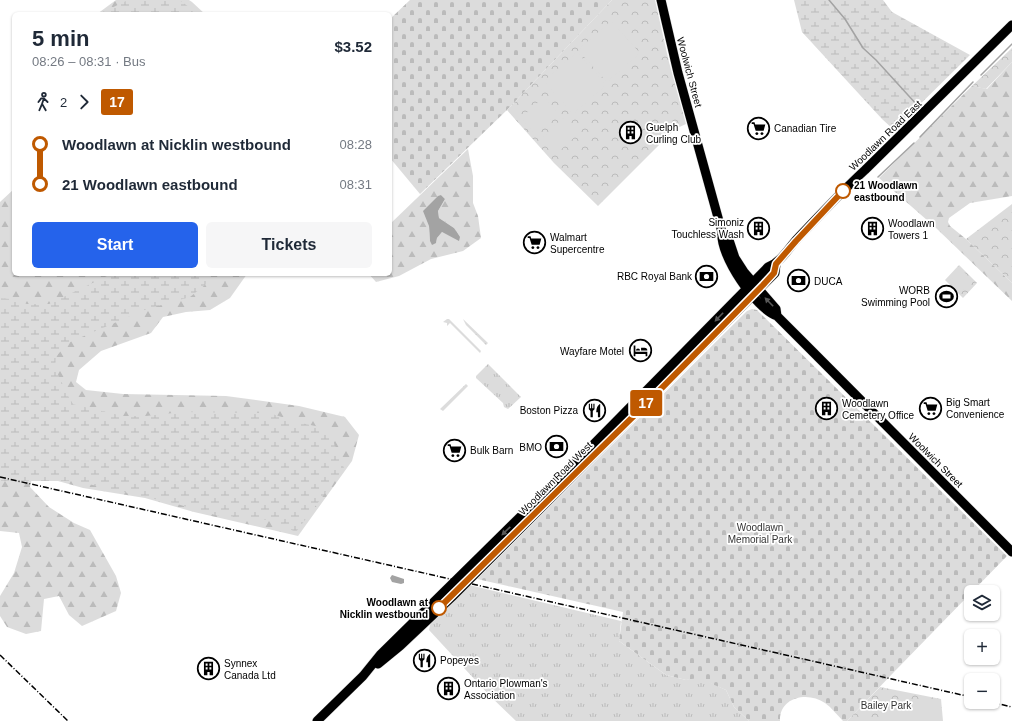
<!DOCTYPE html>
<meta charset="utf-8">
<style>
body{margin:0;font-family:Arial,sans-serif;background:#f6f6f7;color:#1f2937;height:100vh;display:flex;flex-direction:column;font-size:15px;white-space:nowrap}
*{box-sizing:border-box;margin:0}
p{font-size:13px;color:#747a83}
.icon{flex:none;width:22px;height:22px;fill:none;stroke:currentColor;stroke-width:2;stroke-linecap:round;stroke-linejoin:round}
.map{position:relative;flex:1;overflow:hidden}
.panel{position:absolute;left:12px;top:12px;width:380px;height:264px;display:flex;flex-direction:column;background:#fff;border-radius:6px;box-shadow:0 1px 3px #0004}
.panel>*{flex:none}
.badge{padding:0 8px;border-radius:3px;font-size:14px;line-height:26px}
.buttons{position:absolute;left:964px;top:585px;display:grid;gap:8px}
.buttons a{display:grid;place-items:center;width:36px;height:36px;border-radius:6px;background:#fff;box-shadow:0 1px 3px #0004;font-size:20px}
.map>.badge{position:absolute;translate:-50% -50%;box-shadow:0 0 0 2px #fff}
.legs{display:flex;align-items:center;gap:6px;height:44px;padding:0 20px;font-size:13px}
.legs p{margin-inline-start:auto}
.overview{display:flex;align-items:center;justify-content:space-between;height:68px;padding:0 20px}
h1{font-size:22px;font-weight:700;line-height:30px}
.button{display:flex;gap:8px;margin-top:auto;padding:8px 20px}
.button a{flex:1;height:46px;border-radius:6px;background:#2563eb;color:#fff;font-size:16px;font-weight:700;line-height:46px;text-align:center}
.button a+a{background:#f6f6f7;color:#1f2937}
ul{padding:0 20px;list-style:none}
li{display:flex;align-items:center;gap:14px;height:40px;font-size:15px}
li i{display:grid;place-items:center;width:6px;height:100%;margin:0 5px;background:currentColor}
li i::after{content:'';width:10px;height:10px;margin:-5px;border:3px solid;border-radius:50%;background:#fff}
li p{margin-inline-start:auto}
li:first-child i{background:linear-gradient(#0000 50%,currentColor 0)}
li:last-child i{background:linear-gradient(currentColor 50%,#0000 0)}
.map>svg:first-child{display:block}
.grass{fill:url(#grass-tufts)}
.forest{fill:url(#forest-firs);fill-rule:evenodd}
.wetland{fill:url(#wetland-marsh)}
.cemetery{fill:url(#cemetery-stones)}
.park{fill:url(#park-crowns)}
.pitch{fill:#dcdcdc}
.water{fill:#a3a3a3}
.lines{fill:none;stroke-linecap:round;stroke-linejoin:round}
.stream{stroke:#a3a3a3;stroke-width:1.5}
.major-casing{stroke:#dbdbdb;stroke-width:10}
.major{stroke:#000;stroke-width:9}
.rail{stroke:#000;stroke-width:1.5;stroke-dasharray:6 2 1 2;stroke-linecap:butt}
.oneway{fill:#595959}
.line-1-casing{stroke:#fff;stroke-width:9}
.line-1{stroke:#bf5900;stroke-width:6}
.stop-1-dot{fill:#fff;stroke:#bf5900;stroke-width:2}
.labels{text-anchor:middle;stroke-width:3.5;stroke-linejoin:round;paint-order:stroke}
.street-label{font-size:10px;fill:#000;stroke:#fff}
.poi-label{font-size:10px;fill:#000;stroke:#fff;text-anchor:start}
.stop-label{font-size:10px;font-weight:bold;fill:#000;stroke:#fff;text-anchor:start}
.park-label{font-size:10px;fill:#333;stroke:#fff}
</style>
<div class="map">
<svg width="1012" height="721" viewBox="0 0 1012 721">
<defs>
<pattern id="grass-tufts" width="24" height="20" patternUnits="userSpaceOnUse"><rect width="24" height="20" fill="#dcdcdc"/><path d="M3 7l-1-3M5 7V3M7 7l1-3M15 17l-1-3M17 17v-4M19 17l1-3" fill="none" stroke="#bbb"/></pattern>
<pattern id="forest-firs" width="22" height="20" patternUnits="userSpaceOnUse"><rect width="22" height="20" fill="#dcdcdc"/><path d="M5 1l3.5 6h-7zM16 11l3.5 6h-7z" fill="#bbb"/></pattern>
<pattern id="wetland-marsh" width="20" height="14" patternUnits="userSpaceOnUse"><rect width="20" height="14" fill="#dcdcdc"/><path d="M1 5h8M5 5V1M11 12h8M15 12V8" fill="none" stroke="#bbb"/></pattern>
<pattern id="cemetery-stones" width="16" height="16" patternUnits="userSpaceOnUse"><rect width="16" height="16" fill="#dcdcdc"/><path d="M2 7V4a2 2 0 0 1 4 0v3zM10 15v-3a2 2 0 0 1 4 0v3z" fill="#bbb"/></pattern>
<pattern id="park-crowns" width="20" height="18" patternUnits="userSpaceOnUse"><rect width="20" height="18" fill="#dcdcdc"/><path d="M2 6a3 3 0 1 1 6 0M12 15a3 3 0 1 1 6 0" fill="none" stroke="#bbb"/></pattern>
</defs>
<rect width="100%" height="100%" fill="#fff"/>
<!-- grass -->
<path class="grass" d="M 447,319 L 449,319 L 481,351 L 480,353 L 450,323 L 447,326 L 447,323 L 443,322 Z
M 463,319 L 488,343 L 486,345 L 466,325 Z
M 488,364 L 521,397 L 508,409 L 504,407 L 503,403 L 476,378 L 476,376 Z
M 466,384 L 468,386 L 443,411 L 440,409 Z
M 469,585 L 621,621 L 619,641 L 666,675 L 686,680 L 698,677 L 726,690 L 734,707 L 749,721 L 516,721 L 489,695 L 429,630 L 431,621 Z"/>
<!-- forest -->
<path class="forest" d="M 116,0 L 189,0 L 192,2 L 205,14 L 97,14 Z
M 1012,62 L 1012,196 L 970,203 L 949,218 L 948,222 L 950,226 L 966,239 L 1012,283 L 1012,301 L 936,228 L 879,178 L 972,86 L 987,89 Z
M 468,149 L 473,176 L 473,203 L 478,216 L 481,238 L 463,251 L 431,259 L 399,276 L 376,282 L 369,274 L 390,274 L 390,224 ZM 441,195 L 445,199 L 438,211 L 439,218 L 454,228 L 459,240 L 442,232 L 437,238 L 436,243 L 430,241 L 429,226 Z
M 14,189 L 14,274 L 247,274 L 230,298 L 210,310 L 186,312 L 163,317 L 151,333 L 101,351 L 79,370 L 76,382 L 86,390 L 123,394 L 226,396 L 299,406 L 345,417 L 359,435 L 352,461 L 298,536 L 194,512 L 145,498 L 83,488 L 33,474 L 30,487 L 49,507 L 74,523 L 90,530 L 116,576 L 121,593 L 116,611 L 82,626 L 69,615 L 59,596 L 44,599 L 41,631 L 26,634 L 7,627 L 0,616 L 0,596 L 14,573 L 22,547 L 19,533 L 0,531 L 0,202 Z"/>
<!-- wetland -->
<path class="wetland" d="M 128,0 L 179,0 L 189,7 L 194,14 L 99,14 Z
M 794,0 L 883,0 L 892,12 L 970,55 L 894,130 L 882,119 L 802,32 Z
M 111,274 L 209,274 L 208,281 L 205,285 L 190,297 L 147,309 L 70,342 L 56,356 L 55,368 L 72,404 L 123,416 L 146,416 L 182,412 L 269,413 L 301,423 L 320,427 L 328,432 L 333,440 L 344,468 L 296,532 L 268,520 L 215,515 L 177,504 L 75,481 L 0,481 L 0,298 L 10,299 L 27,304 L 49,304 Z"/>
<!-- cemetery -->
<path class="cemetery" d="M 410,0 L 612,0 L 507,110 L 420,194 L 390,158 L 390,19 Z
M 752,309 L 757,310 L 1007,556 L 894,672 L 847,721 L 843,721 C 837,715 832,708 825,703 C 808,691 779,697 780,721 L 749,721 L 734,707 L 726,690 L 698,678 L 686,680 L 666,675 L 619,641 L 623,612 L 477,579 L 747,311 Z"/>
<!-- park -->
<path class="park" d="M 612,0 L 655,0 L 669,62 L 686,124 L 675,129 L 598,206 L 554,163 L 507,110 Z
M 1012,48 L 1012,62 L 986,89 L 972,86 Z
M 1012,204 L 1012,283 L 966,239 Z
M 959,265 L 977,283 L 963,298 L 945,280 Z
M 880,687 L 941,699 L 943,721 L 847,721 Z"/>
<!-- pitch -->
<path class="pitch" d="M 611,21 L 640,53 L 607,82 L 578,50 Z
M 577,52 L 606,85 L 573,114 L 544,81 Z
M 544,97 L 558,113 L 535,134 L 521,118 Z
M 563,118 L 578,134 L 555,155 L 540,140 Z
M 961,269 L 973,281 L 967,287 L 955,275 Z
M 954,276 L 966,288 L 960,293 L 949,282 Z
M 910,704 L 937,704 L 940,721 L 890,721 L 886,714 L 899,706 Z"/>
<!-- water -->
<path class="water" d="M 441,195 L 445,199 L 438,211 L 439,218 L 454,228 L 460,237 L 459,241 L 442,232 L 437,238 L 436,243 L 432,245 L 430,241 L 429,226 L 423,211 L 438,196 Z
M 392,575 L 404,579 L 404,583 L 401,584 L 392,582 L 390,578 Z"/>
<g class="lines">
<!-- stream -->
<path class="stream" d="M 829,0 L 845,19 L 863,48 L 876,60 L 918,106
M 981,75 L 1012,44
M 920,137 L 973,82
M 878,177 L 914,143"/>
<defs>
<path id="major" d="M 661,0 L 678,73 L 722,232 C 719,255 756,309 777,316 L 810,349 L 1012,552
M 722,232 L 728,237 L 735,258 L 744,272 L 776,309 L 777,316
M 378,664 L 400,646 L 452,597 L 654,395 L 775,273 L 776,264
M 317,721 L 363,676 L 380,655 L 584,454 L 768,267 C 781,262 788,249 797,239 C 819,216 841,192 865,170 L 1012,25"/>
</defs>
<!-- major casing -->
<use href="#major" class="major-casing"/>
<!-- major -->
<use href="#major" class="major"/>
<!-- rail -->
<path class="rail" d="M 0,477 L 971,697
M 0,655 L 68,721
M 991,702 L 1012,707"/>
</g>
<!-- one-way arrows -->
<defs><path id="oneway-solid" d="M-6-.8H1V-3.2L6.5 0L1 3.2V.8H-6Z"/></defs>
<g class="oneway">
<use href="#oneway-solid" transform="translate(769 302) rotate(-134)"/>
<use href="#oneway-solid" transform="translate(719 317) rotate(134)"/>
<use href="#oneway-solid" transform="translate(506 531) rotate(136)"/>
</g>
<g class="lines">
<defs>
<path id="line-1" d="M 439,608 L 652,398 L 763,285 L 774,273 L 776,264 L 796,241 L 843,191"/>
</defs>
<!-- line-1 casing -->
<use href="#line-1" class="line-1-casing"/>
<!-- line-1 -->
<use href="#line-1" class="line-1"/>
</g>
<!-- icons -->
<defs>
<symbol id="supermarket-ring" viewBox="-11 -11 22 22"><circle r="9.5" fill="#fff" stroke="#000" stroke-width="1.5"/><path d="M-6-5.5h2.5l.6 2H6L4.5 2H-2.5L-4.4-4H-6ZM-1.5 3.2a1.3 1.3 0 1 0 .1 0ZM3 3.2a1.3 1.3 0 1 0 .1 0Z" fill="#000"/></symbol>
<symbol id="building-ring" viewBox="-11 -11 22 22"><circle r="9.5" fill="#fff" stroke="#000" stroke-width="1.5"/><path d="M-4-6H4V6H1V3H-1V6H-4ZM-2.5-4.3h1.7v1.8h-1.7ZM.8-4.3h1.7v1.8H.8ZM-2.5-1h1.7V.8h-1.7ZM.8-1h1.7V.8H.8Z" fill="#000"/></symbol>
<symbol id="bank-ring" viewBox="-11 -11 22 22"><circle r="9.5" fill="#fff" stroke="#000" stroke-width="1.5"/><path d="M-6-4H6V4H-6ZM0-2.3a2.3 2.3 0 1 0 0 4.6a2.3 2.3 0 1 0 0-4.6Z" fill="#000"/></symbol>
<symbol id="stadium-ring" viewBox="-11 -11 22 22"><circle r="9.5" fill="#fff" stroke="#000" stroke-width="1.5"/><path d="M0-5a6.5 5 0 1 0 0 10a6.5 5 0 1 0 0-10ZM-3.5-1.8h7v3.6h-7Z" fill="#000"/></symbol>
<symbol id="hotel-ring" viewBox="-11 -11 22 22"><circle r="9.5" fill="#fff" stroke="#000" stroke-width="1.5"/><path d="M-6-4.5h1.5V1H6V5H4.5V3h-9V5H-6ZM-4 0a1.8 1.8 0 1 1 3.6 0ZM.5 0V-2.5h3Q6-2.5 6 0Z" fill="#000"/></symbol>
<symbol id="restaurant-ring" viewBox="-11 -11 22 22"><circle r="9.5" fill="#fff" stroke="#000" stroke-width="1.5"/><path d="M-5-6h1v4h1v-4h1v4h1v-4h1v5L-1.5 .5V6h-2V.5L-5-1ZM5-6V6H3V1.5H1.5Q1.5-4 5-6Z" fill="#000"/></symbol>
</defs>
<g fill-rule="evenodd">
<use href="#supermarket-ring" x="746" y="116" width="25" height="25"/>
<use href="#building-ring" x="618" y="120" width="25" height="25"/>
<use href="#building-ring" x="746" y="216" width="25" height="25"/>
<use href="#building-ring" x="860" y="216" width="25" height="25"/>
<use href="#supermarket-ring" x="522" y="230" width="25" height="25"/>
<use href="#bank-ring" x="694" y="264" width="25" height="25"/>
<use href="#bank-ring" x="786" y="268" width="25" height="25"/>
<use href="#stadium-ring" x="934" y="284" width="25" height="25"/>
<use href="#hotel-ring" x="628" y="338" width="25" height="25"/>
<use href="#supermarket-ring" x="918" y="396" width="25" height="25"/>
<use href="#building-ring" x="814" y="396" width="25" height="25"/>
<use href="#restaurant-ring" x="582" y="398" width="25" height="25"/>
<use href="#bank-ring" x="544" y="434" width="25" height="25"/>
<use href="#supermarket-ring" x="442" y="438" width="25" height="25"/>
<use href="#restaurant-ring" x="412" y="648" width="25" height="25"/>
<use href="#building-ring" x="196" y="656" width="25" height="25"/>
<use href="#building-ring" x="436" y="676" width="25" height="25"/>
</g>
<!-- markers -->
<g class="stop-1-dot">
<circle cx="843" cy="191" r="7"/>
<circle cx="439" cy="608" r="7"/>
</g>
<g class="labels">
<!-- street labels -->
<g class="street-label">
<text transform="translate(690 72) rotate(75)" y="4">Woolwich Street</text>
<text transform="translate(885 135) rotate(-44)" y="4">Woodlawn Road East</text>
<text transform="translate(936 460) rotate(45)" y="4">Woolwich Street</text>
<text transform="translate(555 478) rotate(-45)" y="4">Woodlawn Road West</text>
</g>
<!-- poi labels -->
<g class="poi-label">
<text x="646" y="131">Guelph<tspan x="646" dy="12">Curling Club</tspan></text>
<text x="774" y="132">Canadian Tire</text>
<text x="744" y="226" text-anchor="end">Simoniz<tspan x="744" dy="12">Touchless Wash</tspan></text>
<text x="888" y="227">Woodlawn<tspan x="888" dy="12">Towers 1</tspan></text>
<text x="550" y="241">Walmart<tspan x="550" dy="12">Supercentre</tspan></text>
<text x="692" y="280" text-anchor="end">RBC Royal Bank</text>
<text x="814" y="285">DUCA</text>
<text x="930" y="294" text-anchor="end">WORB<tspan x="930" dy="12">Swimming Pool</tspan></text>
<text x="624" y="355" text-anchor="end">Wayfare Motel</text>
<text x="946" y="406">Big Smart<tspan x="946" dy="12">Convenience</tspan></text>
<text x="842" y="407">Woodlawn<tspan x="842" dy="12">Cemetery Office</tspan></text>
<text x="578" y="414" text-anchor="end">Boston Pizza</text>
<text x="542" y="451" text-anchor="end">BMO</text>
<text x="470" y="454">Bulk Barn</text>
<text x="440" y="664">Popeyes</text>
<text x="224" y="667">Synnex<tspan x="224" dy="12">Canada Ltd</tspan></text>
<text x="464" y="687">Ontario Plowman's<tspan x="464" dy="12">Association</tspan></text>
</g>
<!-- stop labels -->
<g class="stop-label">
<text x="854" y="189">21 Woodlawn<tspan x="854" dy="12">eastbound</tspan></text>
<text x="428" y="606" text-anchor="end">Woodlawn at<tspan x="428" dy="12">Nicklin westbound</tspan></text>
</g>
<!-- park labels -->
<g class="park-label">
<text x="760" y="531">Woodlawn<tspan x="760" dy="12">Memorial Park</tspan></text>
<text x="886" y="709">Bailey Park</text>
</g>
</g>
</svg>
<div class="buttons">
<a><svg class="icon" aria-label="layers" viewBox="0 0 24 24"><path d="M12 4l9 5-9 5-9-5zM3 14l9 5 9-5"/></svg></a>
<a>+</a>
<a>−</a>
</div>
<b class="badge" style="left:646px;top:403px;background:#bf5900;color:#fff">17</b>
<section class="panel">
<div class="overview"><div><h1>5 min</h1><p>08:26 – 08:31 · Bus</p></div><b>$3.52</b></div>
<div class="legs"><svg class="icon" aria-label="walk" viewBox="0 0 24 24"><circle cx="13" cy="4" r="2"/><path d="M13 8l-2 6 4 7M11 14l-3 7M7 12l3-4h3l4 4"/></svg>2<svg class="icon" aria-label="forward" viewBox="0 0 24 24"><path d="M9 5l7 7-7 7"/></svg><b class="badge" style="background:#bf5900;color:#fff">17</b></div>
<ul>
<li><i style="color:#bf5900"></i><b>Woodlawn at Nicklin westbound</b><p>08:28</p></li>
<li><i style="color:#bf5900"></i><b>21 Woodlawn eastbound</b><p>08:31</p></li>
</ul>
<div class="button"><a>Start</a><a>Tickets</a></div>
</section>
</div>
